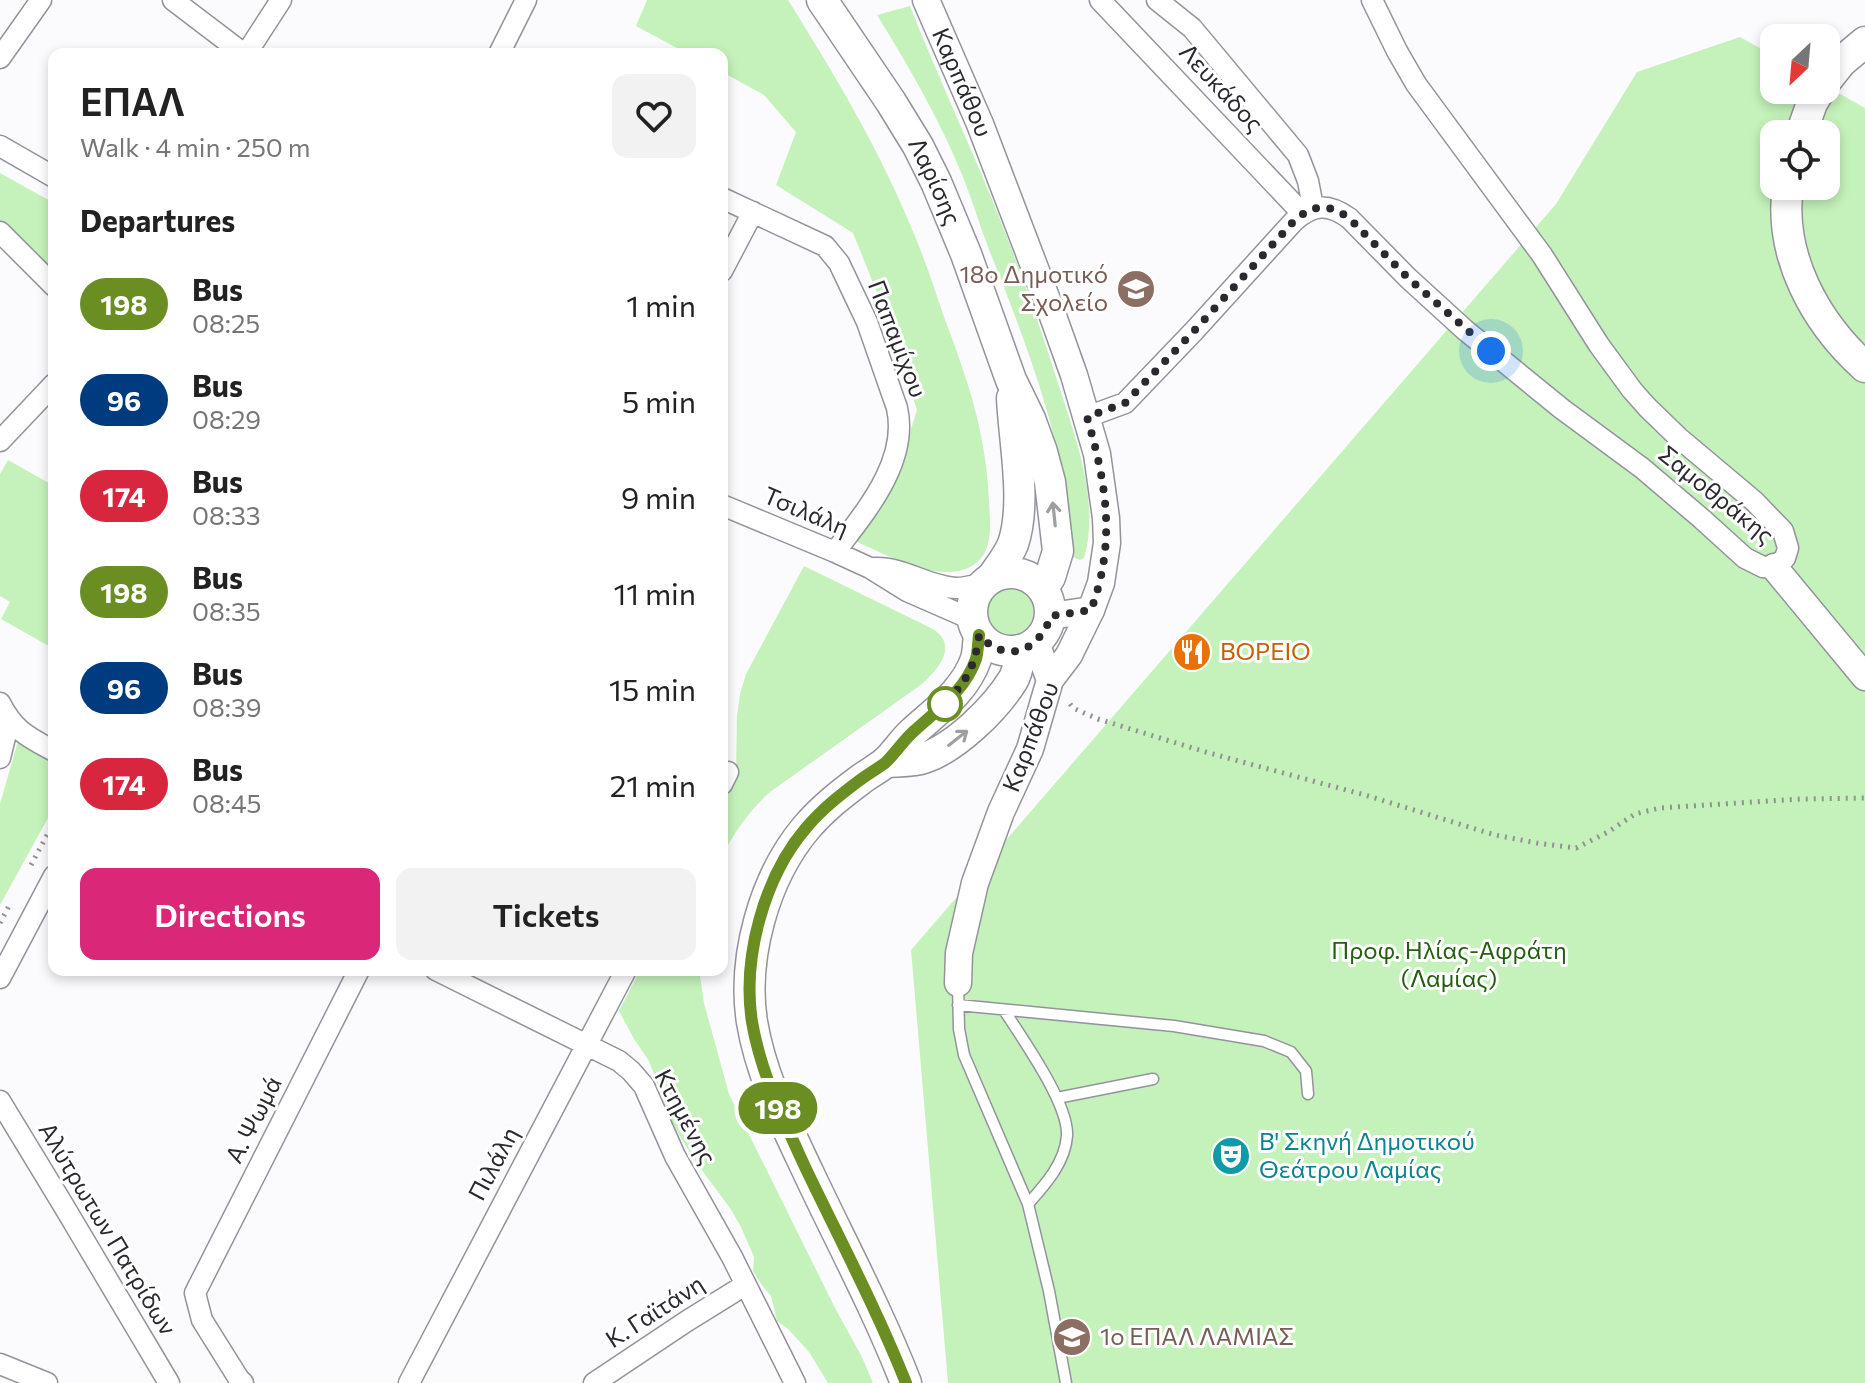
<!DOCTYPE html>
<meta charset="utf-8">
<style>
body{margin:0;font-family:Commissioner,sans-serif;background:#f2f2f2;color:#222;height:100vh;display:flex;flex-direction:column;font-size:30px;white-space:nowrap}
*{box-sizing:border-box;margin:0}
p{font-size:26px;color:#767676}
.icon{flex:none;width:44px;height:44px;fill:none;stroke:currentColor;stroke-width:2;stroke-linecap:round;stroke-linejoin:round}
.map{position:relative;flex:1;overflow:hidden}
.drawer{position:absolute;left:48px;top:48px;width:680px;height:928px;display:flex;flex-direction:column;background:#fff;border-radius:16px;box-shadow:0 4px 12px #0003}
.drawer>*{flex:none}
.badge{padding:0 16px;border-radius:26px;font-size:28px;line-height:52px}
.needle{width:52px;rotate:206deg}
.controls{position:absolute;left:1760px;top:24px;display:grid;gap:16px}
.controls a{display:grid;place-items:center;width:80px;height:80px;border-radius:16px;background:#fff;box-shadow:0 4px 12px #0003;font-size:40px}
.you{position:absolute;width:40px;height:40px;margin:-20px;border:6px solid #fff;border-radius:50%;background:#1a73e8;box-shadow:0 0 0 12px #1a73e833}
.map>.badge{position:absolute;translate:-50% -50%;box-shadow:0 0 0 4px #fff}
h2{padding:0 32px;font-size:30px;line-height:72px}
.round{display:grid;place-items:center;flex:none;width:84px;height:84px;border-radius:16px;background:#f2f2f2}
.head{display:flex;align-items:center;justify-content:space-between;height:136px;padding:0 32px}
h1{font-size:38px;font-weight:600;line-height:60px}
.action{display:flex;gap:16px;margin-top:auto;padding:16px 32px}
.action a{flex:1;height:92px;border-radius:16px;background:#db2777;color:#fff;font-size:32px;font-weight:600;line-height:92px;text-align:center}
.action a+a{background:#f2f2f2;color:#222}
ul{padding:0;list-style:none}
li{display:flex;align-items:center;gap:24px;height:96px;padding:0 32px}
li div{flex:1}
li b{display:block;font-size:30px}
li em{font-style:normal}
li .badge{min-width:88px;font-weight:700;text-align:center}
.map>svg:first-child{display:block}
.green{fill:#c5f2ba;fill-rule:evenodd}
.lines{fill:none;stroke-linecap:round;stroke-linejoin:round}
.service-casing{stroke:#93939d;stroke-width:13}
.minor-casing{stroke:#93939d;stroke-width:23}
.tertiary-casing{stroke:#93939d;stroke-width:29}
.secondary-casing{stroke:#93939d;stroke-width:33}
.path{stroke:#919194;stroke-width:5;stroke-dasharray:2 6;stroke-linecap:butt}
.service{stroke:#fff;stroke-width:10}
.minor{stroke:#fff;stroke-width:20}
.tertiary{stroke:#fff;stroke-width:26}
.secondary{stroke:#fff;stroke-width:30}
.oneway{stroke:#9f9fa1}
.line-casing{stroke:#fff;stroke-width:18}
.line{stroke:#6b8e23;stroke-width:12}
.walk{stroke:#2a292e;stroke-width:8;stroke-dasharray:0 14.4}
.stop-dot{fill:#fff;stroke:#6b8e23;stroke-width:4}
.labels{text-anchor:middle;stroke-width:6;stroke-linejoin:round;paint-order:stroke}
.street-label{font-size:24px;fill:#2a292e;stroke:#fff}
.education-label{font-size:24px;fill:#785e54;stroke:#fff;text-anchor:end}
.food-label{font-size:24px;fill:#c56008;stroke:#fff;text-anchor:start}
.park-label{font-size:24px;fill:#245e10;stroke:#fff}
.culture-label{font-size:24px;fill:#0d838f;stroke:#fff;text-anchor:start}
</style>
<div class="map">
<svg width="1865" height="1383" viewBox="0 0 1865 1383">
<rect width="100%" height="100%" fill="#fbfbfd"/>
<!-- green -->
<path class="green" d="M 647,0 L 788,0 C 835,75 881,152 914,234 C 925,260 934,287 943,314 C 967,378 986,431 989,501 C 990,520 994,550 976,563 C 944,588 888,555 857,542 L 896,476 L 917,410 L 886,315 L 853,233 L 776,185 L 796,132 L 764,95 L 722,72 L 722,54 L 688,54 L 636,26 Z
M 910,6 C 936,72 966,136 993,202 C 1017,260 1038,320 1057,380 C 1074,434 1101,501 1084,558 L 1080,560 L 1073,557 C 1071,539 1071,520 1068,502 C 1054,416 1022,332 990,252 C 980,227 973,202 963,177 C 940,120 909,67 877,15 Z
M 1740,37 L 1774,56 L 1774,90 L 1826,90 L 1826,86 L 1865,108 L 1865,1383 L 948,1383 L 911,950 L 1556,204 L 1637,72 ZM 1774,134 L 1826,134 L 1826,186 L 1774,186 Z
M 0,173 L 54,203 L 54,275 L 0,222 Z
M 8,460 L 54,486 L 54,649 L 1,619 L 10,602 L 0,596 L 0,474 Z
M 804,566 L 933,629 C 959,646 938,669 922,684 L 770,792 C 749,811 735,831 722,856 L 722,807 L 736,778 L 737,716 L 740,694 L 746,674 Z
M981 612a30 30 0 1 1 60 0a30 30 0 1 1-60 0Z
M 18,741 L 54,763 L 54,807 L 0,905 L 0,804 Z
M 640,970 L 699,970 L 704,1003 L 729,1094 L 835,1308 L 862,1357 L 873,1383 L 828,1383 L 809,1352 L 788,1329 L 777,1321 L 771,1296 L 762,1285 L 753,1271 L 754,1257 L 741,1227 L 730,1208 L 698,1165 L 681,1138 L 671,1120 L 649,1061 L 634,1039 L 619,1011 Z"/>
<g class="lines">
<defs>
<path id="service" d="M 958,983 L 959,1029 L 964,1055 L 1028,1204 L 1049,1291 L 1066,1383
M 958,1005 L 1174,1026 L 1264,1041 L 1291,1052 L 1306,1071 L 1308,1094
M 1004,1010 C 1022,1038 1069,1104 1067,1136 C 1065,1163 1045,1185 1028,1204
M 1057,1098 L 1153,1079"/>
<path id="minor" d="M 173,0 L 244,54
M 1100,0 L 1302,213
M 1157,0 L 1192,28 L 1298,155 L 1308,181 L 1313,207
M 246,54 L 281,0
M 499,54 L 526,0
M 0,58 L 41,0
M 0,146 L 54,177
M 722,198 L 825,246 L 839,263 L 867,322 L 897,408 C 909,462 865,512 835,552
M 0,232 L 54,286
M 722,271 L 753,212
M 1087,417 L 1125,403 L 1194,331 L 1294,221 C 1313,204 1328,203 1349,218 L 1408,278 L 1465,330 L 1562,409 L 1642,468 L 1702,519 L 1745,558 L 1763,567 L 1773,568 L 1785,558 L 1788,548 L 1783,531 L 1754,501 L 1679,438 L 1647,407 L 1632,390 L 1599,345 L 1542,255 L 1416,84 L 1397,51 L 1372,0
M 0,441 L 54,384
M 722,505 L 835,552 L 870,568 L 907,591 L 971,619
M 875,568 C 904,567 928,587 957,588 C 966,588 975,585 983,583
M 0,703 C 14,731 28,737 54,751
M 0,758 L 9,721
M 722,784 L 728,772
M 436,970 L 619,1061 L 631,1071 L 644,1086 L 675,1156 L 732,1257 L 795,1383
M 0,978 L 54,876
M 0,1101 L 65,1208 L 169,1383
M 0,1364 L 47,1383
M 243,1383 L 239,1379 L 202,1320 L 195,1293 L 359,970
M 409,1383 L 626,970
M 594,1383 L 687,1321 L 745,1285"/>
<g id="tertiary">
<path id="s1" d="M 926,0 L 980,124 L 1049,305 L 1074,375 L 1097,454 L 1106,518 L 1107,543 L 1101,583 L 1091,610 L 1069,655 L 1050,680 L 1030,749 L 1001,812 L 975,883 L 959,953 L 958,983"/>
<path d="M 1774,567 L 1865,677"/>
<path d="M 1051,616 L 1091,610"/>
<path d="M 1036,643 L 1050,680"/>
</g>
<g id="secondary">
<path id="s2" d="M 822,0 L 891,102 L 918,146 L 936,182 L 966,254 L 1011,380 L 1030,419 L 1042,452 L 1050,482 L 1058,551 L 1050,577 L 1043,588"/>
<path d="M 1826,81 L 1841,62 L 1865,42"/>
<path d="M 1801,134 L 1812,103 L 1820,90"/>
<path d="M 1788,186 C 1778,255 1815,322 1865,367"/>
<circle cx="1011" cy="612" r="39"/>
<path d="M 993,576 C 1000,566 1008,556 1013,544 C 1027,503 1014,442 1012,398"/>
<path d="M 886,762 C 898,761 913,762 924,758 C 956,747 995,709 1013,680 C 1018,672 1019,660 1021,650"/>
<path d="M 906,1383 C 878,1311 842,1244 809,1174 C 786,1125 761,1076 752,1022 C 742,958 764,878 806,828 C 822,809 840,795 860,780 C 868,774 877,769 885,763 C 894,755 903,741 913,732 C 937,710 965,691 976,659 C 978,652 978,643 979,635"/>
</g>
</defs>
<!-- service casing -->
<use href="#service" class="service-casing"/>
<!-- minor casing -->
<use href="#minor" class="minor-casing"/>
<!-- tertiary casing -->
<use href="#tertiary" class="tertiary-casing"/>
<!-- secondary casing -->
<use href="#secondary" class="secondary-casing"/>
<!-- path -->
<path class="path" d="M 1070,704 L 1073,708 L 1098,719 L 1209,753 L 1365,795 L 1495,835 L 1537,843 L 1576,848 L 1608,832 L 1635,814 L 1660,808 L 1800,799 L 1865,798
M 31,865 L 54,822
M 0,923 L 11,902"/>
<!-- service -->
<use href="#service" class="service"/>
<!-- minor -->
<use href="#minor" class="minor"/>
<!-- tertiary -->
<use href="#tertiary" class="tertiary"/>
<!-- secondary -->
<use href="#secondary" class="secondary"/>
</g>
<!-- one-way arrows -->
<defs><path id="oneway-shaft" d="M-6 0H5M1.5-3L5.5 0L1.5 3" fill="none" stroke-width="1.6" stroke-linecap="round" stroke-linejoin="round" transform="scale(2)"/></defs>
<g class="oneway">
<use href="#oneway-shaft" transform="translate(1054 514) rotate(-96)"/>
<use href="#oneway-shaft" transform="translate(958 738) rotate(-38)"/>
</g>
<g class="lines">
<defs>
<path id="line" d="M 906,1383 C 877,1310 840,1240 806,1169 C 784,1121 761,1074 752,1022 C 742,958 764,877 806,828 C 822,809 840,795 860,780 C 868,774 877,769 885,763 C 894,755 903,741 913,732 C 937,710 965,691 976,659 C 978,652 978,643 979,635"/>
</defs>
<!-- line casing -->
<use href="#line" class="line-casing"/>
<!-- line -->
<use href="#line" class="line"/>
<!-- walk -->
<path class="walk" d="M 945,704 L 942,708 C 964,683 975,670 979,635 C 1007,665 1039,651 1051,616 L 1091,610 C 1116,542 1107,486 1087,417 L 1125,403 L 1194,331 L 1294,221 C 1313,204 1328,203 1349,218 L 1408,278 L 1491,351"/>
</g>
<!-- icons -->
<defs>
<symbol id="school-disc" viewBox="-11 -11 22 22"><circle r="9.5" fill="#8d6e63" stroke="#fff"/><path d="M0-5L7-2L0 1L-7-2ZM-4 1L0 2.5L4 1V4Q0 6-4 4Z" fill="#fff"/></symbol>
<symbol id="restaurant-disc" viewBox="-11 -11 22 22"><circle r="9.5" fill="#e8710a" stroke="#fff"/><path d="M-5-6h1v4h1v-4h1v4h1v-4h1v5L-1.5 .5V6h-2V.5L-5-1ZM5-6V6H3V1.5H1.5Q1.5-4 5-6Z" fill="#fff"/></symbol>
<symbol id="theatre-disc" viewBox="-11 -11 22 22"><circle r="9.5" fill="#0f9aa8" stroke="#fff"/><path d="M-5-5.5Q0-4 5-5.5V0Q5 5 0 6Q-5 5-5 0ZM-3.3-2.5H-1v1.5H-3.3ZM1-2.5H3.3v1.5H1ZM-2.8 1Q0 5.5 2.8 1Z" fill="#fff"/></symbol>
</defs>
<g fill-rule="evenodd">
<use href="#school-disc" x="1114" y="267" width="44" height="44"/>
<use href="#restaurant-disc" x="1170" y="630" width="44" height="44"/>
<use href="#theatre-disc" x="1209" y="1134" width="44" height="44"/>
<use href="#school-disc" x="1050" y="1315" width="44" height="44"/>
</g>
<!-- markers -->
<circle class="stop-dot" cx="945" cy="704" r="16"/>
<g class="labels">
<!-- street labels -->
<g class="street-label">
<text dy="8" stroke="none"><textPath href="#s1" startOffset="90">Καρπάθου</textPath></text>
<text transform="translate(1221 88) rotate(47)" y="8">Λευκάδος</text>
<text dy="8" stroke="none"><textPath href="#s2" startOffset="214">Λαρίσης</textPath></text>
<text transform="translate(897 339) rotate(69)" y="8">Παπαμίχου</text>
<text transform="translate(1716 495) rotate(39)" y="8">Σαμοθράκης</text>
<text transform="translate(806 512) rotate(23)" y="8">Τσιλάλη</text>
<text transform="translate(1031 737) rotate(-69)" y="8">Καρπάθου</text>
<text transform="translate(685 1117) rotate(62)" y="8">Κτημένης</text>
<text transform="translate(254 1120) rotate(-63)" y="8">Α. Ψωμά</text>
<text transform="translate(494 1164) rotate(-62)" y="8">Πιλάλη</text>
<text transform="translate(107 1229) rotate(59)" y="8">Αλύτρωτων Πατρίδων</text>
<text transform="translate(655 1312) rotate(-33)" y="8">Κ. Γαϊτάνη</text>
</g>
<!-- education labels -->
<g class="education-label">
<text x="1108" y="283">18ο Δημοτικό<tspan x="1108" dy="28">Σχολείο</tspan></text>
<text x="1100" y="1345" text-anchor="start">1ο ΕΠΑΛ ΛΑΜΙΑΣ</text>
</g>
<!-- food labels -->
<g class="food-label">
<text x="1220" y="660">ΒΟΡΕΙΟ</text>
</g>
<!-- park labels -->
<g class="park-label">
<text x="1449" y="959">Προφ. Ηλίας-Αφράτη<tspan x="1449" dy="28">(Λαμίας)</tspan></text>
</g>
<!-- culture labels -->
<g class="culture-label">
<text x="1259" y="1150">Β' Σκηνή Δημοτικού<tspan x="1259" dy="28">Θεάτρου Λαμίας</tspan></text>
</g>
</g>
</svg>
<div class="controls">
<a><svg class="needle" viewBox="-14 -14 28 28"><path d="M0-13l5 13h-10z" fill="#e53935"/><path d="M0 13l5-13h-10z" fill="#767676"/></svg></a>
<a><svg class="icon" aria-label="locate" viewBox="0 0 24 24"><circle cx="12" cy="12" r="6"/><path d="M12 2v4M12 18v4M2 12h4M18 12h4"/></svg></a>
</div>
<div class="you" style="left:1491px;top:351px"></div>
<b class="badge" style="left:778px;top:1108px;background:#6b8e23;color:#fff">198</b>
<section class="drawer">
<div class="head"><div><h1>ΕΠΑΛ</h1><p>Walk · 4 min · 250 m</p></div><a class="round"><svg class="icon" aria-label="heart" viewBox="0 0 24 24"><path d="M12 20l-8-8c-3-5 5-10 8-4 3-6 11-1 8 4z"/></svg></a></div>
<h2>Departures</h2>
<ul>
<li><span class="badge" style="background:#6b8e23;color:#fff">198</span><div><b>Bus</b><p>08:25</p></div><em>1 min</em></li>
<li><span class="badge" style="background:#003b80;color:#fff">96</span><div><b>Bus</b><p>08:29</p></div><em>5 min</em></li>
<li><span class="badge" style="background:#d7263d;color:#fff">174</span><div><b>Bus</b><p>08:33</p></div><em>9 min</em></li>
<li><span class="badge" style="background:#6b8e23;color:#fff">198</span><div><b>Bus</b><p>08:35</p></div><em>11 min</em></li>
<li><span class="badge" style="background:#003b80;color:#fff">96</span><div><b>Bus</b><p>08:39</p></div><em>15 min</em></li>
<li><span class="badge" style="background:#d7263d;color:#fff">174</span><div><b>Bus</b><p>08:45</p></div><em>21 min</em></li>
</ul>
<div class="action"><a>Directions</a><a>Tickets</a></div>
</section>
</div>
